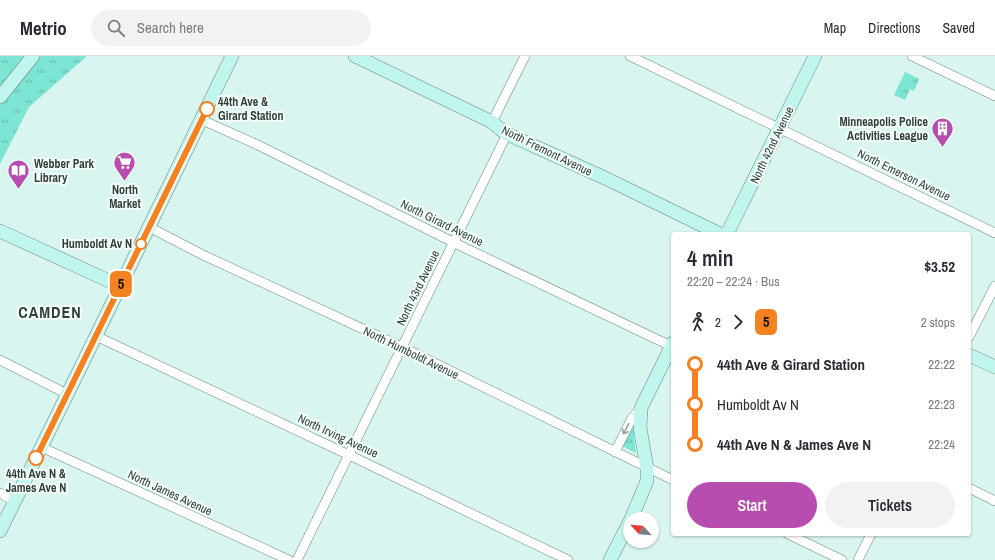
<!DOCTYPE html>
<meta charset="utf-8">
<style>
body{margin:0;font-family:"Archivo Narrow",sans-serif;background:#f2f2f3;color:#2b2b33;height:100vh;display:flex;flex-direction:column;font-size:15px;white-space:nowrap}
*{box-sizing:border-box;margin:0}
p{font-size:13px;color:#7c7c81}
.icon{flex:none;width:22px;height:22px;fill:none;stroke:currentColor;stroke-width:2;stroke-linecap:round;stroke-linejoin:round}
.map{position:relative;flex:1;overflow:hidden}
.drawer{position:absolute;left:671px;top:176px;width:300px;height:304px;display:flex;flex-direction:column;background:#fff;border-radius:4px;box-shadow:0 1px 3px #0004}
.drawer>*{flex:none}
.badge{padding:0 8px;border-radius:6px;font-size:14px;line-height:26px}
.needle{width:26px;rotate:296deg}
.tools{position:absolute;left:623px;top:456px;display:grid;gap:8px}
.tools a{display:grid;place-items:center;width:36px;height:36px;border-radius:50%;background:#fff;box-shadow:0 1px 3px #0004;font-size:20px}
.map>.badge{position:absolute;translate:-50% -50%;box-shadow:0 0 0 2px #fff}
.legs{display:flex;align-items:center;gap:6px;height:44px;padding:0 16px;font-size:13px}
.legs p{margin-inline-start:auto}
.overview{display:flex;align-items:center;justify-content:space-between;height:68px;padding:0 16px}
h1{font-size:22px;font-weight:600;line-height:30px}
.cta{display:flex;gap:8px;margin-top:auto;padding:8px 16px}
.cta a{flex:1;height:46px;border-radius:24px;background:#b74dae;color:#fff;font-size:16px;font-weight:600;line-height:46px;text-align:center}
.cta a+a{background:#f2f2f3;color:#2b2b33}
ul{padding:0 16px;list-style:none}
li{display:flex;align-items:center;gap:14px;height:40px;font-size:15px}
li i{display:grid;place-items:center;width:6px;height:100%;margin:0 5px;background:currentColor}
li i::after{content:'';width:10px;height:10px;margin:-5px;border:3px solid;border-radius:50%;background:#fff}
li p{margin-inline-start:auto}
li:first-child i{background:linear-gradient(#0000 50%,currentColor 0)}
li:last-child i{background:linear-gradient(currentColor 50%,#0000 0)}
header{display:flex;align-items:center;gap:24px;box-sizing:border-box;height:56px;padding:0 20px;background:#fff;border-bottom:1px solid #e1e1e2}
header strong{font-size:19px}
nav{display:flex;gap:22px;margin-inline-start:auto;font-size:14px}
.search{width:280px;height:36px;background:#f2f2f3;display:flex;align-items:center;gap:10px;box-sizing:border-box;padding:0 14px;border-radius:22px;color:#7c7c81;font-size:15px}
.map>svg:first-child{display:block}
.grass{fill:url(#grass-tufts)}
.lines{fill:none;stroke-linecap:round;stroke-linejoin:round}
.street-casing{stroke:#6c8680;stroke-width:10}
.secondary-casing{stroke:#6c8680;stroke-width:14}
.street{stroke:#fff;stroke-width:9}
.secondary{stroke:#c1f6ef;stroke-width:13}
.oneway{stroke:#9a9f9e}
.line-1-casing{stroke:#fff;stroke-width:9}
.line-1{stroke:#f58220;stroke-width:6}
.stop-1-dot{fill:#fff;stroke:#f58220;stroke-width:2}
.labels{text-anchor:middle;stroke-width:4;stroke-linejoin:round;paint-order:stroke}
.stop-label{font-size:12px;font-weight:bold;fill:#343f3c;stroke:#f3fefb;text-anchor:start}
.poi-label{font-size:12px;font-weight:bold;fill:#343f3c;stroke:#f3fefb;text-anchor:end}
.street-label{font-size:12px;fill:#343f3c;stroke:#f3fefb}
.district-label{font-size:16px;font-weight:bold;letter-spacing:1px;fill:#343f3c;stroke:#f3fefb}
</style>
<header>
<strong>Metrio</strong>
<div class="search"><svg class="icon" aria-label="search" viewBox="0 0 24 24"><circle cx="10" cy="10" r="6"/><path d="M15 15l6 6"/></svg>Search here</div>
<nav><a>Map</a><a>Directions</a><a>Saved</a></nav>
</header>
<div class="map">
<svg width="995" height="504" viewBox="0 0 995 504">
<defs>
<pattern id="grass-tufts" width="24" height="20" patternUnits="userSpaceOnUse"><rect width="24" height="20" fill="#7de5d3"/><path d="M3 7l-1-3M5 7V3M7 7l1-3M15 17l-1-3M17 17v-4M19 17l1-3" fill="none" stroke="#67bbac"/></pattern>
</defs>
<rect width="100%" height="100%" fill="#d9f5ef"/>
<!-- grass -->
<path class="grass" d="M 0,0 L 87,0 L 29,51 L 0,108 Z
M 905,16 L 919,23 L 914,35 L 910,33 L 905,44 L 894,39 Z
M 630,372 L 634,373 L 634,383 L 636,397 L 622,390 Z"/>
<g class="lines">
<defs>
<path id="street" d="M 630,0 L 995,177
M 912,0 L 995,40
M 202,64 L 258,89 L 461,190 L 673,291
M 492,66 L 525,0
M 149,171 L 203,199 L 402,291 L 673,424
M 96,280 L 349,399 L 568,504
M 969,281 L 995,230
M 0,304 L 67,338
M 41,391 L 289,504
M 615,396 L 632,362 L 641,352
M 969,432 L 995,445
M 0,437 L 14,445
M 788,478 L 842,504
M 297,504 L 507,78
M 858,504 L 871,478"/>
<path id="secondary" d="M 355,0 L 492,66 L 500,73 L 507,78 L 605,122 L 720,178
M 0,41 L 33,0
M 0,175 L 120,230
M 727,178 L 815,0
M 969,299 L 995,311
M 631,463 L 647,425 L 647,412 L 640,372 L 641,352 L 673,287
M 0,475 L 96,280 L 232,0
M 610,504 L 630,465"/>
</defs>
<!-- street casing -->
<use href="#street" class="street-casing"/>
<!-- secondary casing -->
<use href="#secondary" class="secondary-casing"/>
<!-- street -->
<use href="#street" class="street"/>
<!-- secondary -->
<use href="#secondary" class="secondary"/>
</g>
<!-- one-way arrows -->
<defs><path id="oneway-shaft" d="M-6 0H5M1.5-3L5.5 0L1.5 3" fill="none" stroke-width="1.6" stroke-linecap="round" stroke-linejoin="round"/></defs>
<use class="oneway" href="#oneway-shaft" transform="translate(626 373) rotate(117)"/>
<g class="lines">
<defs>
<path id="line-1" d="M 36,402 L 207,53"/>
</defs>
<!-- line-1 casing -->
<use href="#line-1" class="line-1-casing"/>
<!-- line-1 -->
<use href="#line-1" class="line-1"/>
</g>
<!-- icons -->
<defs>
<symbol id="building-pin" viewBox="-11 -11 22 30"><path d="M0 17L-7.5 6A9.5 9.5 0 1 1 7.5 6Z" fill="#b74dae" stroke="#f3fefb"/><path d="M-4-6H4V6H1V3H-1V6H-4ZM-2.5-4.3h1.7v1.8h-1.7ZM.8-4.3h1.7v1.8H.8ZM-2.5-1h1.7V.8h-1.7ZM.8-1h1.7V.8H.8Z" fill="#fff"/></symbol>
<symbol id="supermarket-pin" viewBox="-11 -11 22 30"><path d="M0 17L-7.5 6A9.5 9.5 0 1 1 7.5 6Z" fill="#b74dae" stroke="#f3fefb"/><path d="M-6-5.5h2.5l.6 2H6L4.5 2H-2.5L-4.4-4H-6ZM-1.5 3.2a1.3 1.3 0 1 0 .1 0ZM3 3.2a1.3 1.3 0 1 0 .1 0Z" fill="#fff"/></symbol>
<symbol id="library-pin" viewBox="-11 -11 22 30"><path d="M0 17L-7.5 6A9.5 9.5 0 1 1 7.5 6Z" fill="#b74dae" stroke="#f3fefb"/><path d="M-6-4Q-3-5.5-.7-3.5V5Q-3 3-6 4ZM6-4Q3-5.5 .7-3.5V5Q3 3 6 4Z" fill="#fff"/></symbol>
</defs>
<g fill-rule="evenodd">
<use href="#building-pin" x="930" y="60" width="25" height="34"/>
<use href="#supermarket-pin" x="112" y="94" width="25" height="34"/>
<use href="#library-pin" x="6" y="102" width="25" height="34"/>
</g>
<!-- markers -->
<g class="stop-1-dot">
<circle cx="207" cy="53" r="7"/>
<circle cx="141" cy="188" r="5"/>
<circle cx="36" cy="402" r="7"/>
</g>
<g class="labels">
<!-- stop labels -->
<g class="stop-label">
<text x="218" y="50">44th Ave &amp;<tspan x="218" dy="14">Girard Station</tspan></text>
<text x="132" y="192" text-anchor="end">Humboldt Av N</text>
<text x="36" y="422" text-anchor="middle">44th Ave N &amp;<tspan x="36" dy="14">James Ave N</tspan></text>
</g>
<!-- poi labels -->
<g class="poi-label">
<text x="928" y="70">Minneapolis Police<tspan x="928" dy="14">Activities League</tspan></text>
<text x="34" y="112" text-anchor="start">Webber Park<tspan x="34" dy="14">Library</tspan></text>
<text x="125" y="138" text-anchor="middle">North<tspan x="125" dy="14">Market</tspan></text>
</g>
<!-- street labels -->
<g class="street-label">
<text transform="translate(772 89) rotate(-64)" y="4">North 42nd Avenue</text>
<text transform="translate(547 95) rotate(26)" y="4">North Fremont Avenue</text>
<text transform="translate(904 119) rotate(26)" y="4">North Emerson Avenue</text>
<text transform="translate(442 167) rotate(26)" y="4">North Girard Avenue</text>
<text transform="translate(418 232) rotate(-64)" y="4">North 43rd Avenue</text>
<text transform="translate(411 297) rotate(26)" y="4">North Humboldt Avenue</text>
<text transform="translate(338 380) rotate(25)" y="4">North Irving Avenue</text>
<text transform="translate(170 437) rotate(25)" y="4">North James Avenue</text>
</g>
<!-- district labels -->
<g class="district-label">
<text x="50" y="262">CAMDEN</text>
</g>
</g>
</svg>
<div class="tools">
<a><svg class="needle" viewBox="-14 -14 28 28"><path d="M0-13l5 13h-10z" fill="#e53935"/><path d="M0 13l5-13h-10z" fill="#7c7c81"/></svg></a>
</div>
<b class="badge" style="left:121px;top:228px;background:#f58220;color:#111">5</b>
<section class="drawer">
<div class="overview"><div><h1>4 min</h1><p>22:20 – 22:24 · Bus</p></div><b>$3.52</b></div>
<div class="legs"><svg class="icon" aria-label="walk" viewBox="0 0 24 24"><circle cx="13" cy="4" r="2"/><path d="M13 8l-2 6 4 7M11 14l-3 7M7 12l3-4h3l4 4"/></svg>2<svg class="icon" aria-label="forward" viewBox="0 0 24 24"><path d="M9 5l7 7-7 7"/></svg><b class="badge" style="background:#f58220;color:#111">5</b><p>2 stops</p></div>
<ul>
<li><i style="color:#f58220"></i><b>44th Ave &amp; Girard Station</b><p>22:22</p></li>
<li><i style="color:#f58220"></i><span>Humboldt Av N</span><p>22:23</p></li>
<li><i style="color:#f58220"></i><b>44th Ave N &amp; James Ave N</b><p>22:24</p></li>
</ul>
<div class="cta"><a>Start</a><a>Tickets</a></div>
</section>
</div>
